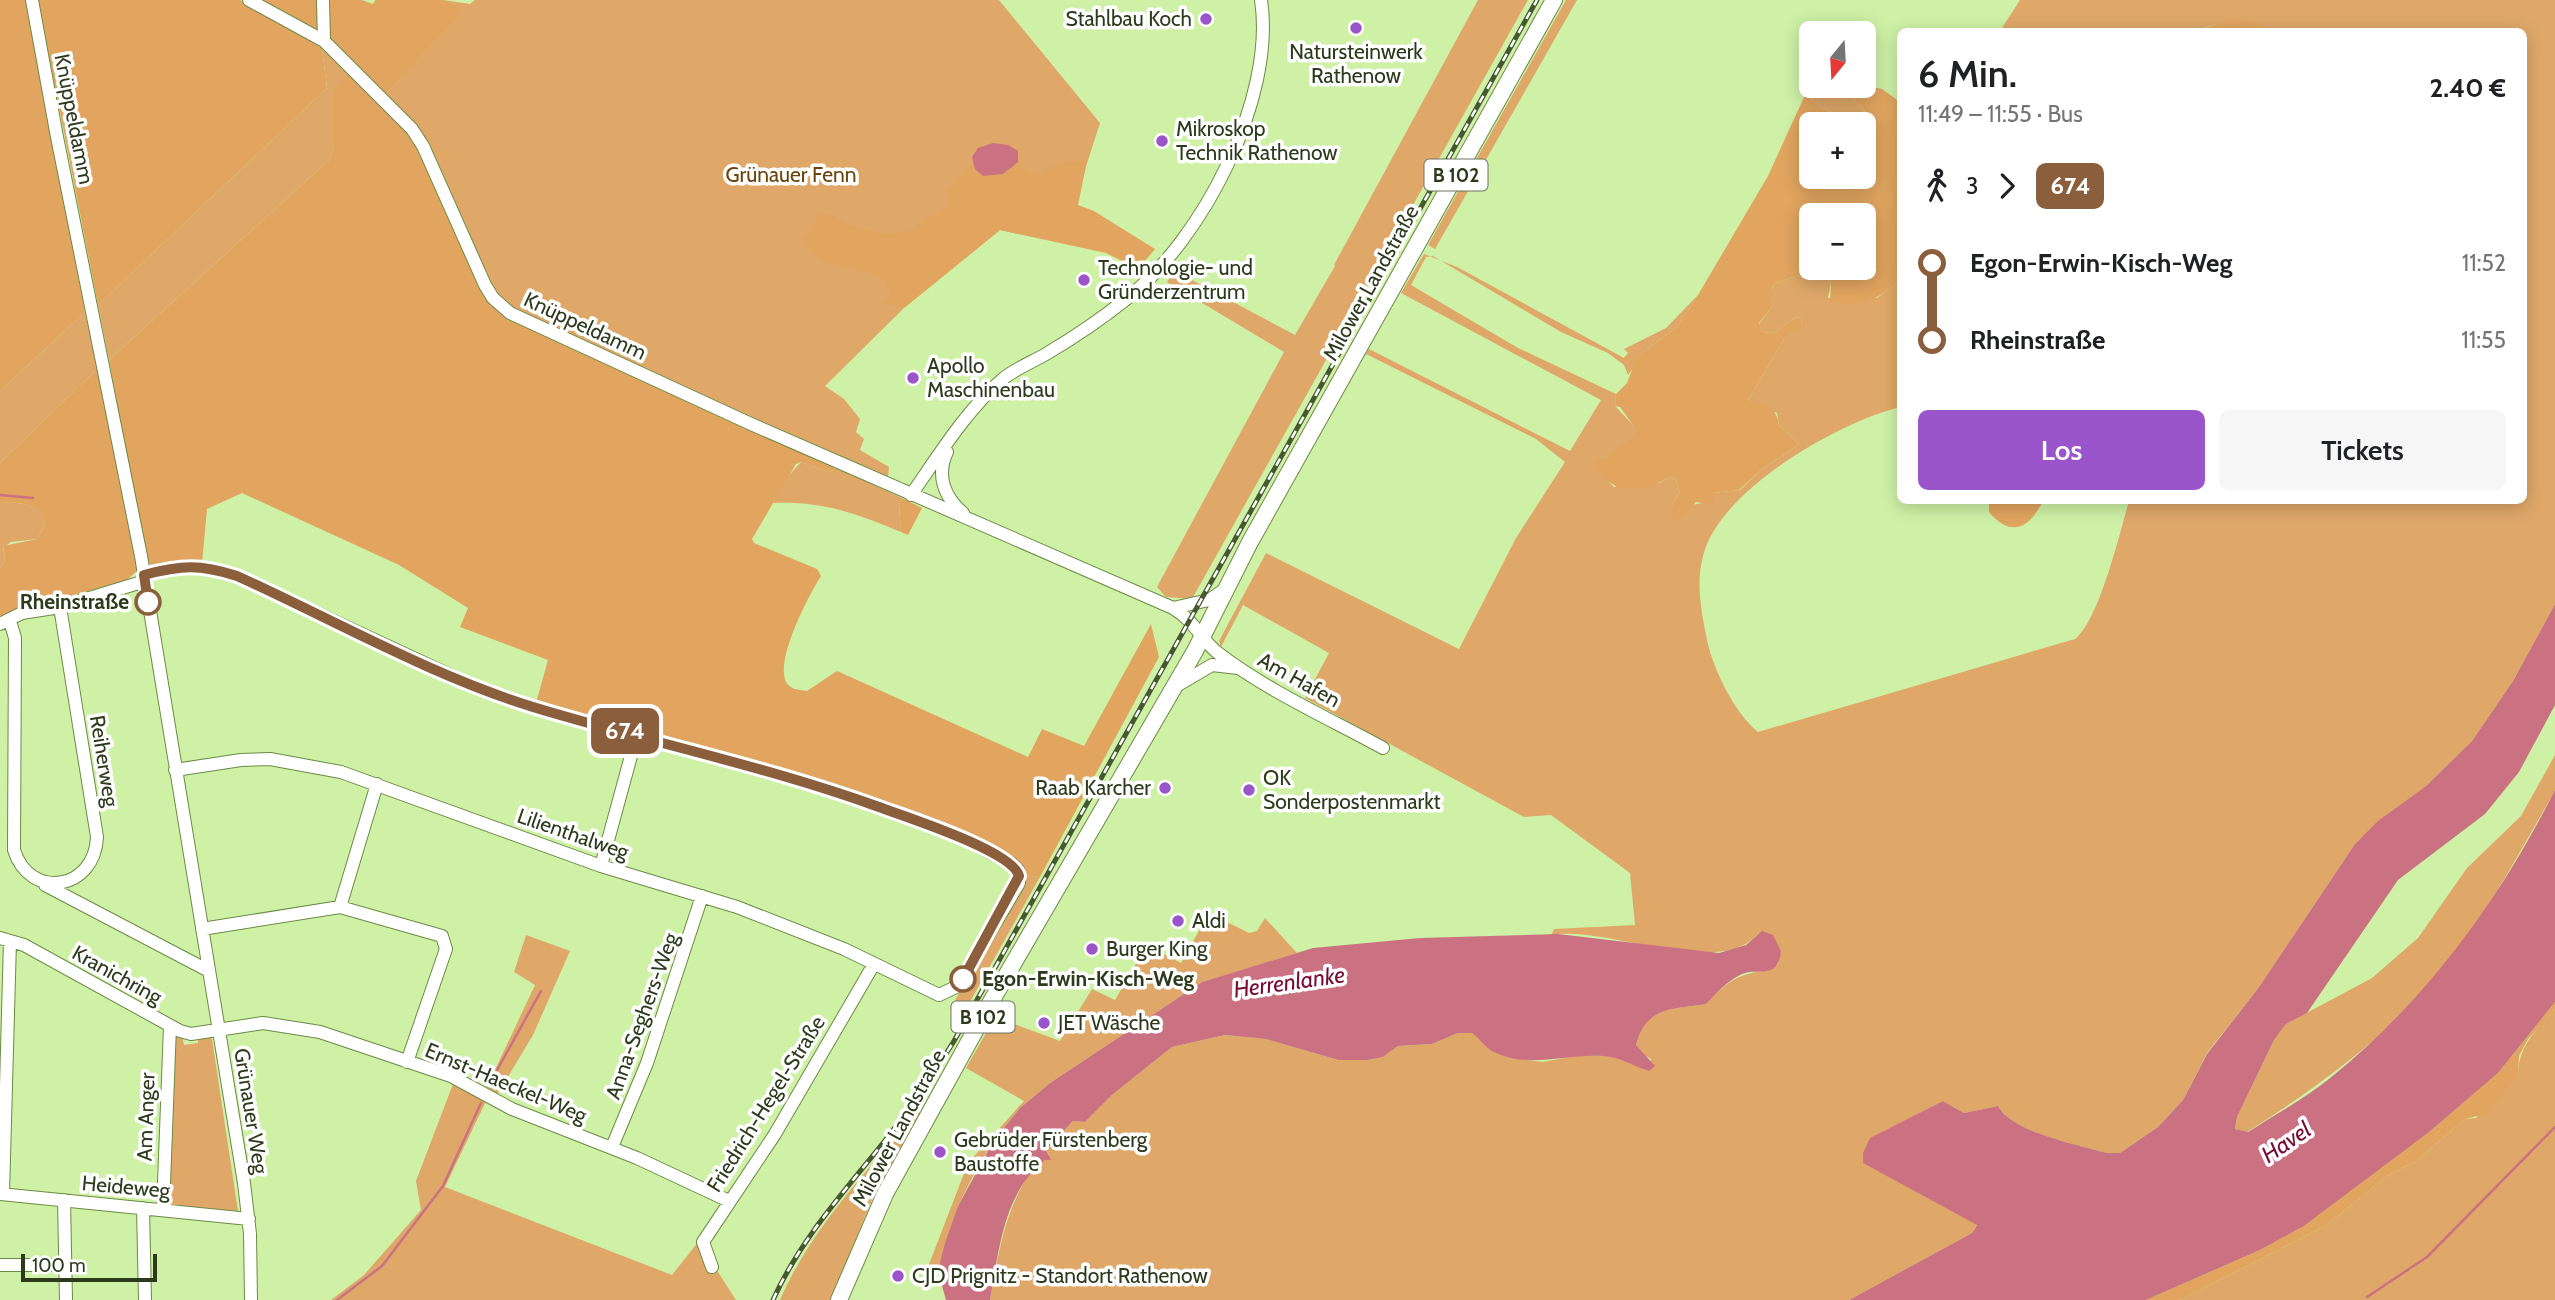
<!DOCTYPE html>
<html lang="de">
<meta charset="utf-8">
<style>
body{margin:0;font-family:Cabin,sans-serif;background:#f6f6f6;color:#202124;height:100vh;display:flex;flex-direction:column;font-size:26px;white-space:nowrap}
*{box-sizing:border-box;margin:0}
p{font-size:23px;color:#757577}
.icon{flex:none;width:38px;height:38px;fill:none;stroke:currentColor;stroke-width:2;stroke-linecap:round;stroke-linejoin:round}
.map{position:relative;flex:1;overflow:hidden}
.side{position:absolute;left:1897px;top:28px;width:630px;height:476px;display:flex;flex-direction:column;background:#fff;border-radius:10px;box-shadow:0 4px 18px #0003}
.side>*{flex:none}
.badge{padding:0 14px;border-radius:10px;font-size:24px;line-height:46px}
.needle{width:46px;rotate:198deg}
.tools{position:absolute;left:1799px;top:21px;display:grid;gap:14px}
.tools a{display:grid;place-items:center;width:77px;height:77px;border-radius:10px;background:#fff;box-shadow:0 4px 18px #0003;font-size:35px}
.scale{position:absolute;left:21px;bottom:18px;width:136px;box-sizing:border-box;padding-left:7px;border:4px solid #2d3a1c;border-top:0;font-size:19px;line-height:24px;white-space:nowrap;color:#2d3a1c;-webkit-text-stroke:5px #fff;paint-order:stroke}
.map>.badge{position:absolute;translate:-50% -50%;box-shadow:0 0 0 4px #fff}
.legs{display:flex;align-items:center;gap:10px;height:77px;padding:0 21px;font-size:23px}
.legs p{margin-inline-start:auto}
.headline{display:flex;align-items:center;justify-content:space-between;height:119px;padding:0 21px}
h1{font-size:38px;font-weight:600;line-height:52px}
.cta{display:flex;gap:14px;margin-top:auto;padding:14px 21px}
.cta a{flex:1;height:80px;border-radius:10px;background:#9a55ca;color:#fff;font-size:28px;font-weight:600;line-height:80px;text-align:center}
.cta a+a{background:#f6f6f6;color:#202124}
ul{padding:0 21px;list-style:none}
li{display:flex;align-items:center;gap:24px;height:77px;font-size:26px}
li i{display:grid;place-items:center;width:10px;height:100%;margin:0 9px;background:currentColor}
li i::after{content:'';width:18px;height:18px;margin:-9px;border:5px solid;border-radius:50%;background:#fff}
li p{margin-inline-start:auto}
li:first-child i{background:linear-gradient(#0000 50%,currentColor 0)}
li:last-child i{background:linear-gradient(currentColor 50%,#0000 0)}
.map>svg:first-child{display:block}
.green{fill:#dfa869}
.forest{fill:#e1a55f;fill-rule:evenodd}
.water{fill:#ca7282}
.lines{fill:none;stroke-linecap:round;stroke-linejoin:round}
.stream{stroke:#ca7282;stroke-width:2.5}
.minor-casing{stroke:#6b8b44;stroke-width:14}
.major-casing{stroke:#6b8b44;stroke-width:18}
.minor{stroke:#fff;stroke-width:12}
.major{stroke:#fff;stroke-width:16}
.rail-casing{stroke:#465732;stroke-width:5}
.rail{stroke:#fff;stroke-width:2.5;stroke-dasharray:8;stroke-linecap:butt}
.line-1-casing{stroke:#fff;stroke-width:16}
.line-1{stroke:#8b5e3c;stroke-width:10}
.poi-dot{fill:#9a55ca;stroke:#fff;stroke-width:2.5}
.stop-1-dot{fill:#fff;stroke:#8b5e3c;stroke-width:3.5}
.labels{text-anchor:middle;stroke-width:7;stroke-linejoin:round;paint-order:stroke}
.shield{fill:#fff;stroke:#6c7560;stroke-width:2}
.shield-label{font-size:19px;font-weight:bold;fill:#2d3a1c}
.poi-label{font-size:21px;fill:#2d3a1c;stroke:#fff;text-anchor:start}
.street-label{font-size:21px;fill:#2d3a1c;stroke:#fff}
.park-label{font-size:21px;fill:#6b440c;stroke:#fff}
.stop-label{font-size:21px;font-weight:bold;fill:#2d3a1c;stroke:#fff;text-anchor:end}
.water-label{font-size:23px;font-style:italic;fill:#790a31;stroke:#fff}
</style>
<div class="map">
<svg width="2555" height="1300" viewBox="0 0 2555 1300">
<rect width="100%" height="100%" fill="#cef1a6"/>
<!-- green -->
<path class="green" d="M 444,0 L 470,4 L 475,0 L 999,0 L 1100,123 L 1080,185 L 1073,245 L 1000,230 L 904,308 L 825,386 L 844,399 L 860,419 L 856,432 L 864,439 L 860,450 L 889,467 L 888,478 L 850,463 L 523,316 L 497,297 L 385,95 L 464,8 Z
M 1478,0 L 1528,0 L 1192,599 L 1166,597 L 1157,587 L 1284,352 L 1167,282 L 1175,271 L 1295,335 L 1335,266 L 1334,265 Z
M 1566,0 L 1577,0 L 1435,249 L 1428,245 Z
M 2020,0 L 2555,0 L 2555,604 L 2513,681 L 2472,741 L 2426,786 L 2379,821 L 2355,844 L 2259,987 L 2207,1053 L 2183,1100 L 2158,1127 L 2120,1153 L 2107,1153 C 2079,1145 2012,1133 1998,1106 L 1964,1113 L 1943,1101 L 1871,1138 L 1869,1146 L 1935,1202 L 1977,1224 L 1972,1233 L 1849,1300 L 990,1300 C 998,1256 1004,1213 1029,1174 C 1034,1167 1042,1162 1049,1155 L 1046,1150 L 1073,1121 L 1085,1122 L 1112,1095 L 1172,1047 L 1225,1035 L 1266,1039 L 1338,1060 L 1368,1060 L 1383,1057 L 1398,1046 L 1432,1044 L 1458,1033 L 1472,1033 L 1512,1058 L 1543,1062 L 1580,1055 L 1605,1056 L 1619,1058 L 1649,1071 L 1651,1059 L 1639,1052 L 1636,1045 C 1647,1005 1673,1010 1706,1004 C 1729,980 1737,974 1770,970 L 1778,964 L 1781,951 L 1757,935 C 1716,979 1607,925 1551,935 L 1554,929 L 1635,925 L 1630,873 L 1551,815 L 1524,817 L 1305,698 L 1329,653 L 1243,605 L 1221,647 L 1219,641 L 1266,553 L 1459,649 L 1516,538 L 1565,462 L 1536,439 L 1366,354 L 1369,349 L 1570,451 L 1601,400 L 1401,293 L 1424,254 L 1457,267 L 1624,358 L 1628,353 L 1624,349 L 1666,328 L 1698,295 L 1678,326 L 1644,352 L 1628,375 L 1624,365 L 1608,353 L 1561,332 L 1433,256 L 1426,257 L 1411,285 L 1518,348 L 1616,394 L 1615,406 L 1637,429 L 1636,436 L 1604,458 L 1604,476 L 1614,487 L 1659,483 L 1670,477 L 1676,479 L 1680,492 L 1671,507 L 1680,519 L 1690,505 L 1703,503 L 1712,493 L 1740,490 L 1761,470 L 1799,444 L 1779,425 L 1777,413 L 1748,400 L 1784,339 L 1801,325 L 1802,319 L 1796,317 L 1774,333 L 1762,332 L 1759,324 L 1771,308 L 1771,291 L 1774,284 L 1817,269 L 1826,270 L 1831,282 L 1828,298 L 1877,298 L 1900,280 L 1900,407 C 1839,422 1719,490 1703,556 C 1696,582 1701,609 1706,635 C 1711,665 1734,713 1758,732 L 2075,639 C 2099,621 2120,532 2129,501 L 2524,500 L 2524,32 L 2277,32 C 2250,20 2224,18 2197,31 L 2000,31 Z
M 322,48 L 351,75 L 334,88 L 334,145 L 329,160 L 109,360 L 98,305 L 327,88 Z
M 1812,86 L 1848,86 C 1847,100 1869,105 1866,121 C 1845,122 1820,108 1805,95 Z
M 85,312 L 97,369 L 0,463 L 0,391 Z
M 801,462 L 828,472 L 837,468 L 902,498 L 899,505 L 901,532 C 855,513 823,501 773,503 L 784,481 Z
M 0,503 C 18,502 44,502 45,525 L 37,539 L 11,542 L 3,548 L 5,559 L 0,569 Z
M 2555,755 L 2555,790 L 2551,798 C 2511,866 2474,939 2419,997 C 2367,1051 2310,1092 2247,1132 L 2235,1129 L 2237,1117 L 2274,1040 L 2286,1024 L 2372,978 L 2418,938 L 2467,868 L 2521,816 Z
M 1022,875 L 1040,877 L 962,1016 L 950,1009 L 1021,886 Z
M 1209,913 L 1249,933 L 1257,931 L 1265,918 L 1297,953 L 1202,982 L 1050,1083 L 1020,1108 L 994,1140 L 975,1172 L 958,1206 L 938,1271 L 928,1267 L 968,1163 L 1024,1101 L 966,1068 L 995,1017 L 1060,1041 L 1092,989 L 1115,1000 L 1147,945 L 1181,963 Z
M 526,935 L 570,951 L 533,1035 L 497,1095 L 486,1089 L 535,985 L 514,972 Z
M 2555,1009 L 2555,1300 L 2180,1300 L 2327,1225 L 2388,1175 L 2416,1161 L 2465,1119 L 2476,1118 L 2518,1074 C 2519,1045 2536,1030 2555,1009 Z
M 174,1033 L 182,1035 L 184,1045 L 198,1043 L 198,1037 L 205,1035 L 212,1039 L 238,1211 L 169,1206 L 165,1200 Z
M 453,1084 L 486,1101 L 445,1187 L 672,1275 L 702,1237 L 716,1269 L 736,1300 L 331,1300 L 364,1275 L 421,1210 L 416,1181 Z
M 918,1112 L 923,1113 L 878,1185 L 831,1300 L 780,1300 C 812,1227 867,1171 918,1112 Z"/>
<!-- forest -->
<path class="forest" d="M 0,0 L 25,0 L 85,312 L 0,391 Z
M 38,0 L 240,0 L 322,48 L 327,88 L 98,305 Z
M 257,0 L 319,0 L 319,33 Z
M 329,0 L 362,0 L 373,4 L 375,0 L 444,0 L 465,8 L 385,95 L 330,43 Z
M 2230,19 L 2253,22 L 2277,31 L 2197,31 Z
M 347,75 L 351,75 L 409,131 L 492,302 L 837,468 L 828,472 L 801,462 L 796,464 L 752,539 L 754,543 L 817,569 L 821,576 C 810,593 767,673 791,687 C 794,690 802,690 807,691 L 837,671 L 1028,757 L 1042,729 L 1084,746 L 1151,624 L 1159,657 L 1040,877 L 1022,875 L 1020,868 L 841,790 L 649,732 L 536,703 L 548,660 L 460,627 L 468,608 L 399,565 L 242,493 L 207,509 L 202,563 L 154,567 L 146,561 L 109,360 L 329,160 L 334,145 L 334,88 Z
M 1864,85 L 1882,89 L 1900,102 L 1900,280 C 1874,301 1864,309 1830,302 L 1831,282 L 1826,270 L 1817,269 L 1774,284 L 1771,291 L 1771,308 L 1759,323 L 1762,332 L 1774,333 L 1796,317 L 1802,319 L 1801,326 L 1784,339 L 1748,400 C 1765,406 1776,405 1779,425 L 1799,444 L 1761,470 L 1739,490 L 1713,493 L 1713,505 L 1696,502 L 1680,519 L 1673,519 L 1671,507 L 1680,492 L 1676,479 L 1670,477 L 1650,487 L 1618,488 L 1595,471 L 1596,459 L 1604,458 L 1636,435 L 1636,429 L 1620,407 L 1615,406 L 1616,394 L 1627,383 L 1634,364 L 1644,352 L 1678,326 L 1698,295 L 1768,176 L 1805,95 C 1820,108 1845,122 1865,121 L 1868,117 C 1863,105 1850,99 1847,86 ZM 1811,124 L 1864,124 L 1864,177 L 1811,177 ZM 1811,215 L 1864,215 L 1864,268 L 1811,268 Z
M 1087,161 L 1078,205 L 1094,211 L 1155,249 L 1138,269 L 1106,253 L 1000,230 L 904,308 L 884,304 L 892,295 L 883,278 C 854,265 822,270 803,241 L 820,214 L 828,213 L 847,225 L 885,234 L 905,233 L 947,207 L 950,202 L 947,191 L 972,164 L 975,169 L 990,177 L 1003,174 L 1018,162 C 1034,183 1039,170 1058,164 C 1066,161 1078,162 1087,161 Z
M 97,369 L 138,570 L 127,580 L 0,617 L 0,569 L 5,559 L 3,546 L 37,539 L 45,525 C 43,502 18,502 0,503 L 0,463 Z
M 902,498 L 922,508 L 908,535 L 901,532 L 899,505 Z
M 1989,501 L 1989,500 L 2043,501 C 2030,527 2012,539 1989,512 Z
M 2555,1002 L 2555,1009 L 2528,1039 L 2519,1056 L 2518,1074 L 2486,1114 L 2465,1119 L 2416,1161 L 2388,1175 L 2327,1225 L 2180,1300 L 2146,1300 L 2260,1250 L 2304,1226 L 2428,1133 L 2498,1073 Z"/>
<!-- water -->
<path class="water" d="M 993,143 L 1008,145 L 1018,151 L 1018,162 L 1003,174 L 983,176 L 975,169 L 972,157 L 978,148 Z
M 2555,604 L 2555,705 L 2519,772 L 2485,814 L 2398,880 L 2307,1013 L 2286,1024 L 2274,1040 L 2237,1117 L 2235,1129 L 2248,1132 C 2274,1115 2304,1099 2329,1079 C 2426,1001 2499,901 2555,790 L 2555,1002 L 2498,1073 L 2428,1133 L 2304,1226 L 2260,1250 L 2146,1300 L 1849,1300 L 1972,1233 L 1977,1225 L 1863,1163 L 1863,1153 L 1870,1138 L 1943,1101 L 1964,1113 L 1998,1106 C 2011,1132 2079,1145 2107,1153 L 2120,1153 L 2158,1127 L 2183,1100 L 2207,1054 L 2259,987 L 2355,844 L 2378,821 L 2426,786 L 2472,741 L 2513,681 Z
M 1762,931 L 1773,935 L 1781,951 C 1778,982 1756,966 1740,975 C 1726,982 1717,993 1706,1004 C 1673,1010 1647,1005 1636,1045 L 1655,1066 L 1649,1071 C 1633,1066 1620,1057 1603,1056 C 1566,1053 1527,1070 1492,1051 C 1485,1047 1479,1038 1472,1033 L 1458,1033 L 1432,1044 L 1398,1046 L 1383,1057 L 1368,1060 L 1338,1060 L 1266,1039 L 1225,1035 L 1172,1047 L 1112,1095 L 1085,1122 L 1073,1121 L 1046,1150 L 1051,1160 L 1045,1160 C 1003,1193 999,1251 990,1300 L 946,1300 L 938,1271 L 945,1243 L 958,1206 L 994,1140 L 1020,1108 L 1050,1083 L 1202,982 L 1313,948 L 1420,938 L 1558,934 L 1719,953 L 1746,945 Z"/>
<g class="lines">
<!-- stream -->
<path class="stream" d="M 0,495 L 33,498
M 491,1081 L 541,991
M 2367,1297 L 2427,1257 L 2555,1127
M 337,1300 L 382,1266 L 443,1186 L 481,1103"/>
<defs>
<path id="minor" d="M 32,0 L 57,137 L 141,556 L 244,1183 L 250,1234 L 251,1300
M 249,0 L 324,41 L 412,129 L 423,146 L 485,285 L 493,298 L 510,313 L 751,424 L 1173,608 C 1197,623 1199,638 1218,653 C 1266,690 1330,719 1383,748
M 323,0 L 324,41
M 947,452 C 936,475 944,497 963,513
M 911,495 C 939,455 966,410 1004,378 C 1017,368 1032,362 1046,354 C 1073,338 1100,320 1125,300 C 1202,241 1276,98 1261,0
M 144,575 C 181,564 200,564 237,576 L 478,688 L 533,707 L 839,792 L 963,838 L 1012,864 L 1018,870 L 1019,883 L 958,986 L 939,995 L 844,949 L 737,907 L 601,866 L 341,772 L 270,759 L 241,760 L 175,770
M 1173,608 L 1209,600 L 1227,588
M 10,621 L 15,638 L 14,850 C 30,901 95,890 97,837 L 60,607
M 0,624 L 22,613 L 60,607 L 145,581
M 1178,685 L 1212,665 L 1238,668
M 601,866 L 637,734
M 45,885 L 209,971
M 340,907 L 377,784
M 202,929 L 340,907 L 442,936 L 446,949 L 407,1062
M 0,938 L 24,945 L 180,1031 L 191,1034 L 263,1023 L 320,1032 L 451,1076 L 512,1109 L 637,1158 L 729,1201
M 612,1147 L 647,1063 L 702,896
M 0,1194 L 249,1219
M 3,1194 L 10,941
M 64,1200 L 66,1300
M 143,1208 L 145,1300
M 163,1209 L 170,1026
M 0,1265 L 65,1265
M 712,1267 L 703,1242 L 775,1134 L 874,964"/>
<path id="major" d="M 839,1300 L 885,1194 L 992,1000 L 1195,651 L 1250,542 L 1554,0"/>
</defs>
<!-- minor casing -->
<use href="#minor" class="minor-casing"/>
<!-- major casing -->
<use href="#major" class="major-casing"/>
<!-- minor -->
<use href="#minor" class="minor"/>
<!-- major -->
<use href="#major" class="major"/>
<defs>
<path id="rail" d="M 773,1300 C 801,1238 845,1191 887,1138 C 911,1107 933,1075 954,1041 L 1537,0"/>
</defs>
<!-- rail casing -->
<use href="#rail" class="rail-casing"/>
<!-- rail -->
<use href="#rail" class="rail"/>
</g>
<g class="lines">
<defs>
<path id="line-1" d="M 148,602 L 144,575 C 181,565 200,564 237,576 C 334,620 430,675 533,707 C 648,742 766,766 879,807 C 906,817 1013,851 1019,876 L 963,979"/>
</defs>
<!-- line-1 casing -->
<use href="#line-1" class="line-1-casing"/>
<!-- line-1 -->
<use href="#line-1" class="line-1"/>
</g>
<!-- markers -->
<g class="poi-dot">
<circle cx="1206" cy="19" r="7"/>
<circle cx="1356" cy="28" r="7"/>
<circle cx="1162" cy="141" r="7"/>
<circle cx="1084" cy="280" r="7"/>
<circle cx="913" cy="378" r="7"/>
<circle cx="1165" cy="788" r="7"/>
<circle cx="1249" cy="790" r="7"/>
<circle cx="1178" cy="921" r="7"/>
<circle cx="1092" cy="949" r="7"/>
<circle cx="1044" cy="1023" r="7"/>
<circle cx="940" cy="1152" r="7"/>
<circle cx="898" cy="1276" r="7"/>
</g>
<g class="stop-1-dot">
<circle cx="148" cy="602" r="12"/>
<circle cx="963" cy="979" r="12"/>
</g>
<g class="labels">
<!-- shield labels -->
<g class="shield">
<rect x="1424.5" y="159.5" width="63" height="31" rx="5"/>
<rect x="951.5" y="1001.5" width="63" height="31" rx="5"/>
</g>
<g class="shield-label">
<text x="1456" y="182">B 102</text>
<text x="983" y="1024">B 102</text>
</g>
<!-- poi labels -->
<g class="poi-label">
<text x="1192" y="26" text-anchor="end">Stahlbau Koch</text>
<text x="1356" y="59" text-anchor="middle">Natursteinwerk<tspan x="1356" dy="24">Rathenow</tspan></text>
<text x="1176" y="136">Mikroskop<tspan x="1176" dy="24">Technik Rathenow</tspan></text>
<text x="1098" y="275">Technologie- und<tspan x="1098" dy="24">Gründerzentrum</tspan></text>
<text x="927" y="373">Apollo<tspan x="927" dy="24">Maschinenbau</tspan></text>
<text x="1263" y="785">OK<tspan x="1263" dy="24">Sonderpostenmarkt</tspan></text>
<text x="1151" y="795" text-anchor="end">Raab Karcher</text>
<text x="1192" y="928">Aldi</text>
<text x="1106" y="956">Burger King</text>
<text x="1058" y="1030">JET Wäsche</text>
<text x="954" y="1147">Gebrüder Fürstenberg<tspan x="954" dy="24">Baustoffe</tspan></text>
<text x="912" y="1283">CJD Prignitz - Standort Rathenow</text>
</g>
<!-- street labels -->
<g class="street-label">
<text transform="translate(74 119) rotate(79)" y="7">Knüppeldamm</text>
<text transform="translate(1371 283) rotate(-61)" y="7">Milower Landstraße</text>
<text transform="translate(585 326) rotate(25)" y="7">Knüppeldamm</text>
<text transform="translate(1299 680) rotate(29)" y="7">Am Hafen</text>
<text transform="translate(104 761) rotate(81)" y="7">Reiherweg</text>
<text transform="translate(573 834) rotate(19)" y="7">Lilienthalweg</text>
<text transform="translate(117 975) rotate(29)" y="7">Kranichring</text>
<text transform="translate(642 1016) rotate(-70)" y="7">Anna-Seghers-Weg</text>
<text transform="translate(506 1083) rotate(23)" y="7">Ernst-Haeckel-Weg</text>
<text transform="translate(766 1104) rotate(-58)" y="7">Friedrich-Hegel-Straße</text>
<text transform="translate(251 1111) rotate(81)" y="7">Grünauer Weg</text>
<text transform="translate(146 1117) rotate(-88)" y="7">Am Anger</text>
<text transform="translate(899 1128) rotate(-62)" y="7">Milower Landstraße</text>
<text transform="translate(126 1187) rotate(5)" y="7">Heideweg</text>
</g>
<!-- park labels -->
<g class="park-label">
<text x="791" y="182">Grünauer Fenn</text>
</g>
<!-- stop labels -->
<g class="stop-label">
<text x="129" y="609">Rheinstraße</text>
<text x="982" y="986" text-anchor="start">Egon-Erwin-Kisch-Weg</text>
</g>
<!-- water labels -->
<g class="water-label">
<text transform="translate(1289 982) rotate(-8)" y="8">Herrenlanke</text>
<text transform="translate(2286 1142) rotate(-34)" y="8">Havel</text>
</g>
</g>
</svg>
<div class="tools">
<a><svg class="needle" viewBox="-14 -14 28 28"><path d="M0-13l5 13h-10z" fill="#e53935"/><path d="M0 13l5-13h-10z" fill="#757577"/></svg></a>
<a>+</a>
<a>−</a>
</div>
<div class="scale">100 m</div>
<b class="badge" style="left:625px;top:731px;background:#8b5e3c;color:#fff">674</b>
<section class="side">
<div class="headline"><div><h1>6 Min.</h1><p>11:49 – 11:55 · Bus</p></div><b>2.40 €</b></div>
<div class="legs"><svg class="icon" aria-label="walk" viewBox="0 0 24 24"><circle cx="13" cy="4" r="2"/><path d="M13 8l-2 6 4 7M11 14l-3 7M7 12l3-4h3l4 4"/></svg>3<svg class="icon" aria-label="forward" viewBox="0 0 24 24"><path d="M9 5l7 7-7 7"/></svg><b class="badge" style="background:#8b5e3c;color:#fff">674</b></div>
<ul>
<li><i style="color:#8b5e3c"></i><b>Egon-Erwin-Kisch-Weg</b><p>11:52</p></li>
<li><i style="color:#8b5e3c"></i><b>Rheinstraße</b><p>11:55</p></li>
</ul>
<div class="cta"><a>Los</a><a>Tickets</a></div>
</section>
</div>
